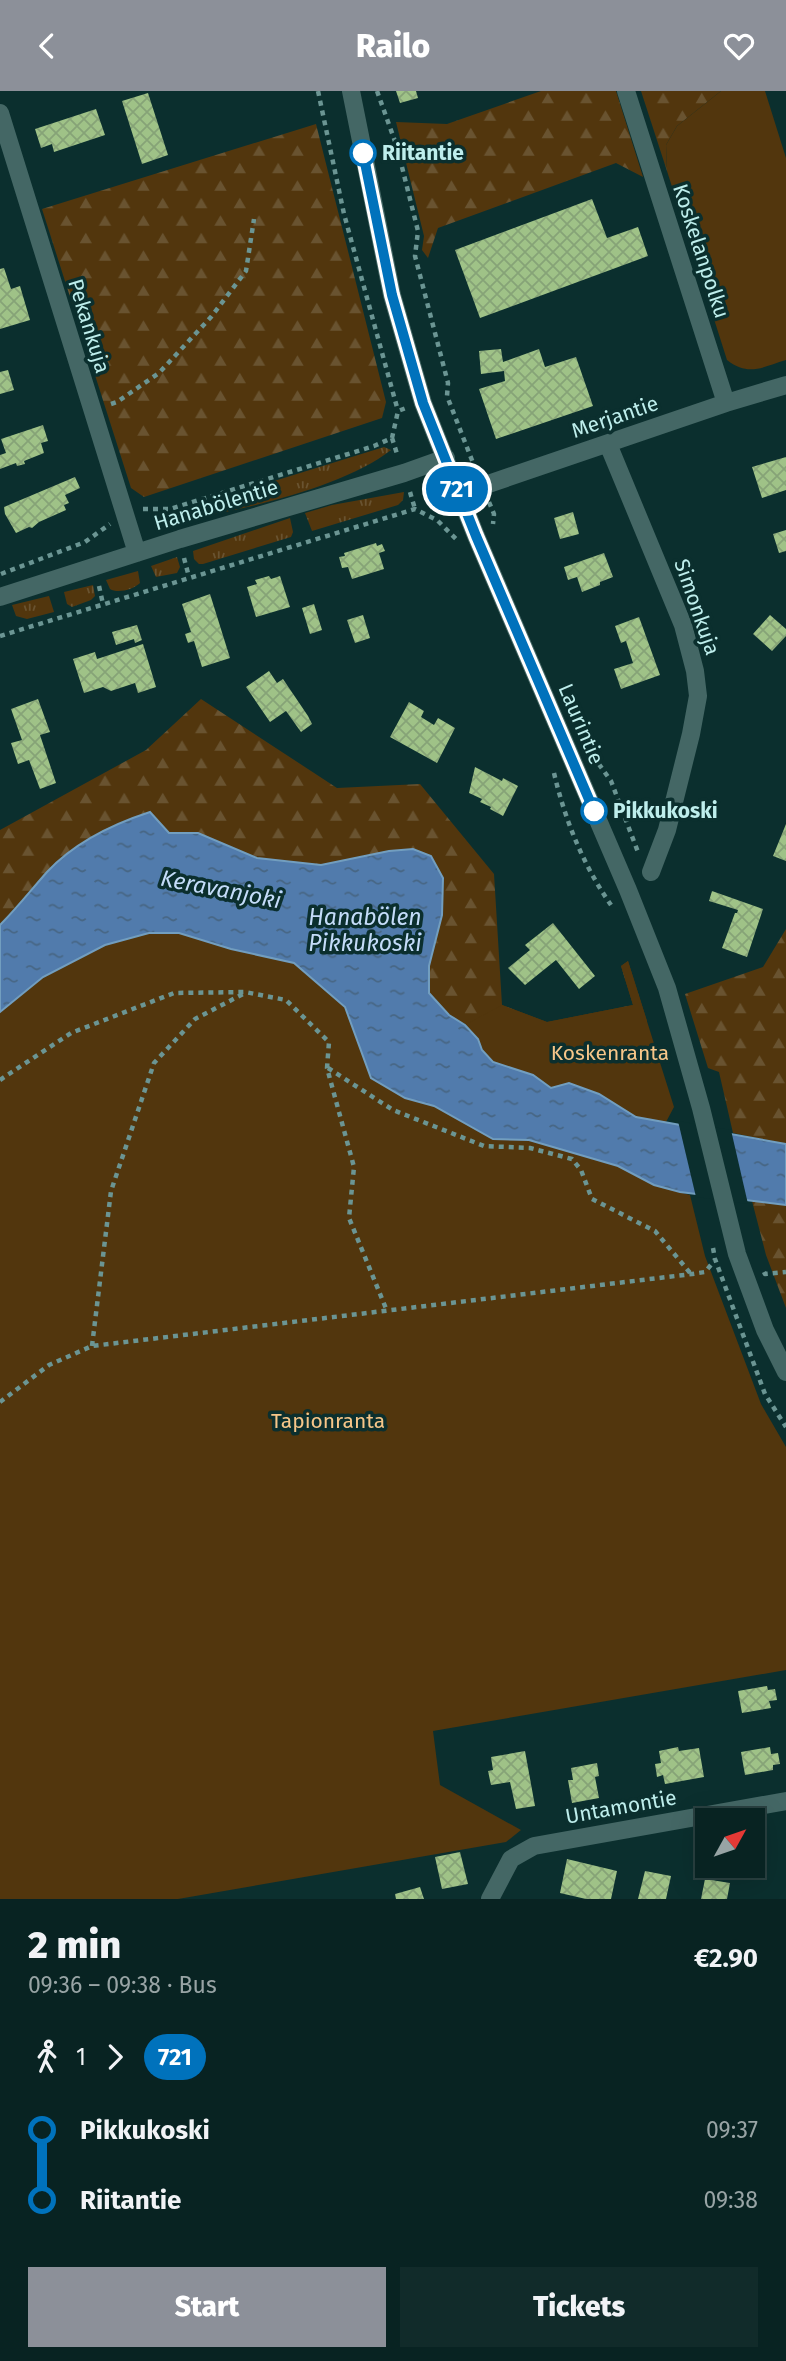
<!DOCTYPE html>
<meta charset="utf-8">
<style>
body{margin:0;font-family:"Fira Sans",sans-serif;background:#112b2a;color:#f1f3f6;height:100vh;display:flex;flex-direction:column;font-size:26px;white-space:nowrap}
*{box-sizing:border-box;margin:0}
p{font-size:23px;color:#98a4a5}
.icon{flex:none;width:38px;height:38px;fill:none;stroke:currentColor;stroke-width:2;stroke-linecap:round;stroke-linejoin:round}
.map{position:relative;height:1808px;overflow:hidden}
.panel{display:flex;flex-direction:column;background:#082322;flex:1}
.panel>*{flex:none}
.badge{padding:0 14px;border-radius:23px;font-size:24px;line-height:46px}
.needle{width:46px;rotate:50deg}
.controls{position:absolute;left:695px;top:1717px;display:grid;gap:14px}
.controls a{display:grid;place-items:center;width:70px;height:70px;border-radius:0px;background:#082322;box-shadow:0 7px 28px #0002,0 0 0 2px #294040;font-size:35px}
.map>.badge{position:absolute;translate:-50% -50%;box-shadow:0 0 0 4px #fff}
.legs{display:flex;align-items:center;gap:10px;height:77px;padding:0 28px;font-size:23px}
.legs p{margin-inline-start:auto}
.headline{display:flex;align-items:center;justify-content:space-between;height:119px;padding:0 28px}
h1{font-size:38px;font-weight:800;line-height:52px}
.action{display:flex;gap:14px;margin-top:auto;padding:14px 28px}
.action a{flex:1;height:80px;border-radius:0px;background:#8c9099;color:#fff;font-size:28px;font-weight:800;line-height:80px;text-align:center}
.action a+a{background:#112b2a;color:#f1f3f6}
ul{padding:0 28px;list-style:none}
li{display:flex;align-items:center;gap:24px;height:70px;font-size:26px}
li i{display:grid;place-items:center;width:10px;height:100%;margin:0 9px;background:currentColor}
li i::after{content:'';width:18px;height:18px;margin:-9px;border:5px solid;border-radius:50%;background:#082322}
li p{margin-inline-start:auto}
li:first-child i{background:linear-gradient(#0000 50%,currentColor 0)}
li:last-child i{background:linear-gradient(currentColor 50%,#0000 0)}
header{display:flex;justify-content:space-between;align-items:center;height:91px;padding:0 28px;background:#8c9099;color:#fff;font-size:32px;font-weight:800}
.map>svg:first-child{display:block}
.grass{fill:url(#grass-tufts)}
.forest{fill:url(#forest-firs)}
.green{fill:#52360d}
.water{fill:url(#water-ripples);stroke:#729ebf;stroke-width:2}
.pier{fill:#0b2f2e}
.building{fill:url(#building-cross-hatch)}
.lines{fill:none;stroke-linecap:round;stroke-linejoin:round}
.path{stroke:#6b9593;stroke-width:4.5;stroke-dasharray:5 5;stroke-linecap:butt}
.minor{stroke:#446765;stroke-width:18}
.line-1-casing{stroke:#fff;stroke-width:16}
.line-1{stroke:#0072bc;stroke-width:10}
.stop-1-dot{fill:#fff;stroke:#0072bc;stroke-width:3.5}
.labels{text-anchor:middle;stroke-width:7;stroke-linejoin:round;paint-order:stroke}
.stop-label{font-size:21px;font-weight:bold;fill:#beeeec;stroke:#0b2f2e;text-anchor:start}
.street-label{font-size:21px;fill:#beeeec;stroke:#0b2f2e}
.park-label{font-size:21px;fill:#f6c689;stroke:#0b2f2e}
.water-label{font-size:23px;font-style:italic;fill:#c4dcf9;stroke:#0b2f2e}
</style>
<header><svg class="icon" aria-label="back" viewBox="0 0 24 24"><path d="M15 5l-7 7 7 7"/></svg>Railo<svg class="icon" aria-label="heart" viewBox="0 0 24 24"><path d="M12 20l-8-8c-3-5 5-10 8-4 3-6 11-1 8 4z"/></svg></header>
<div class="map">
<svg width="786" height="1808" viewBox="0 0 786 1808">
<defs>
<pattern id="grass-tufts" width="24" height="20" patternUnits="userSpaceOnUse" patternTransform="scale(1.75)"><rect width="24" height="20" fill="#52360d"/><path d="M3 7l-1-3M5 7V3M7 7l1-3M15 17l-1-3M17 17v-4M19 17l1-3" fill="none" stroke="#695330"/></pattern>
<pattern id="forest-firs" width="22" height="20" patternUnits="userSpaceOnUse" patternTransform="scale(1.75)"><rect width="22" height="20" fill="#52360d"/><path d="M5 1l3.5 6h-7zM16 11l3.5 6h-7z" fill="#695330"/></pattern>
<pattern id="water-ripples" width="26" height="14" patternUnits="userSpaceOnUse" patternTransform="scale(1.75)"><rect width="26" height="14" fill="#517bac"/><path d="M2 4q2-2 4 0t4 0M15 11q2-2 4 0t4 0" fill="none" stroke="#476684"/></pattern>
<pattern id="building-cross-hatch" width="8" height="8" patternUnits="userSpaceOnUse" patternTransform="scale(1.75)"><rect width="8" height="8" fill="#9fc287"/><path d="M0 0l8 8M0 8l8-8" fill="none" stroke="#86a377"/></pattern>
</defs>
<rect width="100%" height="100%" fill="#0b2f2e"/>
<!-- grass -->
<path class="grass" d="M 384,356 L 391,359 C 344,396 243,419 184,429 L 184,418 Z
M 404,401 L 403,409 L 398,414 L 312,440 L 305,422 L 332,414 Z
M 290,427 L 293,441 L 291,446 L 203,473 L 199,473 L 194,468 L 193,460 Z
M 177,466 L 180,476 L 177,482 L 156,486 L 151,475 Z
M 138,480 L 140,492 C 134,498 118,503 110,498 L 106,489 Z
M 93,494 L 95,505 L 91,509 L 72,516 L 67,513 L 64,501 Z
M 49,505 L 54,521 L 27,528 L 16,525 L 12,514 Z"/>
<!-- forest -->
<path class="forest" d="M 541,0 L 616,0 L 643,86 L 616,72 L 438,137 L 428,167 L 422,159 L 424,145 L 396,31 L 447,33 Z
M 641,0 L 721,0 L 677,35 L 666,54 L 667,80 Z
M 316,33 L 386,311 L 382,327 L 144,406 L 131,397 L 42,118 Z
M 201,608 L 337,697 L 420,693 L 494,783 L 502,914 L 547,931 L 633,914 L 621,875 L 628,870 L 647,930 L 482,937 C 454,933 447,922 429,902 L 429,875 L 442,824 L 389,760 L 321,774 L 257,767 L 198,742 L 169,742 L 150,721 C 113,733 74,752 47,781 C 31,799 17,817 0,834 L 0,739 L 146,659 Z
M 786,838 L 786,1053 L 733,1042 L 719,981 L 708,977 L 685,903 L 763,876 Z
M 752,1110 L 786,1114 L 786,1217 L 766,1164 Z"/>
<!-- green -->
<path class="green" d="M 721,0 L 765,0 L 786,67 L 786,269 C 762,276 749,286 727,269 L 667,80 L 666,54 L 677,35 Z
M 149,842 L 179,842 L 231,858 L 294,872 L 345,916 L 371,987 L 405,1007 L 434,1015 L 493,1048 L 529,1049 L 618,1075 L 654,1094 L 690,1104 L 705,1165 L 761,1313 L 786,1356 L 786,1579 L 433,1640 L 440,1694 L 521,1739 L 506,1751 L 178,1808 L 0,1808 L 0,921 L 43,886 L 105,854 Z
M 628,870 L 674,1016 L 666,1031 L 636,1026 L 599,1003 L 551,997 L 533,984 L 493,971 L 482,959 L 478,948 L 465,934 L 502,914 L 547,931 L 633,914 L 621,875 Z"/>
<!-- water -->
<path class="water" d="M 150,721 L 169,742 L 198,742 L 257,767 L 321,774 L 389,760 L 413,758 L 431,765 L 443,787 L 442,824 L 429,875 L 429,902 L 449,924 L 465,934 L 478,948 L 482,959 L 493,971 L 533,984 L 551,997 L 569,992 L 599,1003 L 636,1026 L 786,1053 L 786,1114 L 680,1101 L 654,1094 L 618,1075 L 529,1049 L 493,1048 L 434,1015 L 405,1007 L 371,987 L 345,916 L 294,872 L 231,858 L 179,842 L 149,842 L 105,854 L 43,886 L 0,921 L 0,834 C 17,817 31,799 47,781 C 74,752 113,733 150,721 Z"/>
<!-- pier -->
<path class="pier" d="M 678,1030 L 731,1039 L 748,1113 L 696,1106 Z"/>
<!-- building -->
<path class="building" d="M 396,0 L 416,0 L 418,7 L 400,12 Z
M 148,2 L 168,64 L 142,73 L 122,10 Z
M 96,18 L 105,44 L 54,61 L 52,53 L 41,57 L 35,38 Z
M 592,108 L 607,147 L 638,136 L 648,165 L 480,227 L 455,159 Z
M 4,177 L 11,198 L 20,195 L 30,229 L 0,238 L 0,178 Z
M 501,258 L 503,271 L 539,258 L 545,276 L 576,266 L 593,315 L 496,348 L 479,298 L 505,290 L 504,280 L 481,283 L 479,260 Z
M 8,279 L 14,299 L 0,303 L 0,281 Z
M 43,334 L 48,350 L 41,352 L 44,362 L 24,370 L 25,373 L 17,375 L 16,372 L 0,378 L 0,364 L 6,362 L 1,348 Z
M 786,366 L 786,399 L 762,407 L 752,376 Z
M 75,386 L 80,397 L 65,404 L 69,412 L 64,414 L 66,419 L 39,431 L 32,437 L 29,436 L 16,442 L 5,423 L 4,416 Z
M 573,421 L 579,443 L 560,448 L 554,427 Z
M 786,439 L 786,460 L 779,462 L 773,443 Z
M 376,452 L 377,455 L 382,453 L 385,460 L 379,462 L 384,478 L 352,488 L 348,476 L 342,477 L 339,466 L 345,465 L 344,462 Z
M 604,462 L 613,486 L 600,491 L 600,494 L 582,501 L 577,486 L 568,489 L 564,476 Z
M 269,485 L 271,488 L 280,485 L 290,516 L 256,526 L 247,496 L 257,493 L 255,489 Z
M 210,503 L 230,567 L 202,576 L 194,550 L 188,552 L 185,543 L 191,541 L 182,513 Z
M 314,513 L 322,539 L 310,543 L 302,517 Z
M 363,524 L 370,547 L 355,552 L 347,529 Z
M 770,524 L 786,538 L 786,545 L 772,560 L 753,543 Z
M 639,526 L 660,584 L 621,598 L 614,578 L 633,572 L 626,550 L 621,552 L 615,535 Z
M 137,534 L 142,549 L 135,552 L 134,548 L 116,554 L 112,541 Z
M 143,553 L 156,596 L 138,602 L 135,592 L 111,600 L 103,596 L 84,602 L 73,568 L 95,561 L 97,568 Z
M 269,580 L 277,592 L 283,588 L 308,625 L 312,633 L 301,641 L 286,620 L 270,631 L 246,596 Z
M 38,608 L 50,641 L 40,644 L 56,692 L 40,698 L 29,669 L 18,673 L 11,652 L 22,649 L 11,618 Z
M 409,611 L 424,620 L 421,626 L 434,634 L 438,627 L 455,637 L 437,672 L 390,646 Z
M 475,676 L 502,690 L 503,687 L 518,695 L 503,725 L 490,718 L 491,716 L 480,711 L 482,708 L 469,702 Z
M 786,733 L 786,770 L 773,765 Z
M 712,800 L 763,818 L 747,866 L 722,857 L 735,822 L 737,822 L 738,819 L 709,810 Z
M 553,832 L 595,885 L 579,898 L 556,869 L 525,894 L 508,877 L 530,859 L 525,854 Z
M 767,1595 L 768,1599 L 775,1598 L 777,1609 L 769,1610 L 771,1617 L 742,1622 L 738,1600 Z
M 678,1656 L 679,1660 L 699,1657 L 704,1686 L 665,1693 L 663,1684 L 657,1686 L 655,1673 L 661,1672 L 659,1660 Z
M 770,1656 L 771,1663 L 778,1662 L 780,1673 L 773,1674 L 773,1679 L 745,1684 L 741,1661 Z
M 525,1660 L 535,1715 L 516,1718 L 510,1691 L 491,1694 L 488,1680 L 493,1679 L 491,1666 Z
M 597,1672 L 599,1685 L 595,1686 L 599,1707 L 572,1712 L 568,1689 L 573,1689 L 571,1677 Z
M 460,1761 L 468,1793 L 442,1798 L 435,1766 Z
M 567,1768 L 617,1780 L 611,1808 L 586,1808 L 560,1802 Z
M 645,1780 L 671,1785 L 666,1808 L 638,1808 Z
M 705,1788 L 730,1792 L 727,1808 L 701,1808 Z
M 420,1796 L 424,1808 L 396,1808 L 395,1803 Z"/>
<g class="lines">
<!-- path -->
<path class="path" d="M 318,0 L 344,123 L 398,320
M 377,0 L 397,56 L 418,140 L 415,165 L 448,292 L 447,305 L 475,377
M 111,313 L 117,311 L 159,282 L 211,226 L 246,180 L 254,128
M 392,347 L 398,366
M 410,401 L 415,418
M 489,411 L 494,423 L 493,433
M 143,418 L 170,418 L 374,355 L 392,347 L 398,320 L 406,317
M 184,467 L 189,486
M 1,483 L 85,451 L 110,433
M 99,495 L 103,513
M 0,545 L 415,418 L 437,429 L 456,448
M 593,665 L 611,690 L 638,761
M 554,682 C 565,729 583,774 611,814
M 328,977 L 393,1019 L 484,1055 L 530,1057 L 572,1068 L 581,1079 L 592,1108 L 655,1140 L 691,1183
M 0,989 L 71,942 L 174,902 L 245,901 L 286,909 L 329,951 L 327,977 L 354,1076 L 349,1127 L 387,1220
M 713,1157 L 715,1168 L 765,1303 L 786,1336
M 764,1181 L 765,1183 L 786,1181
M 92,1255 L 111,1100 L 154,972 L 195,928 L 245,902
M 0,1311 L 49,1274 L 92,1255 L 692,1183 L 705,1181 L 715,1169"/>
<!-- minor -->
<path class="minor" d="M 351,0 L 392,204 L 423,312 L 476,445 L 628,799 L 667,897 L 701,1017 L 737,1163 L 765,1239 L 786,1281
M 626,0 L 726,312
M 0,22 L 137,462
M 608,353 L 683,534 L 695,580 L 698,605 L 691,643 L 667,739 L 651,781
M 459,403 L 726,312 L 786,294
M 0,506 L 180,448 L 404,382 L 446,367
M 490,1808 L 511,1768 L 534,1755 L 786,1710"/>
</g>
<g class="lines">
<defs>
<path id="line-1" d="M 363,62 L 392,204 L 423,312 L 476,445 L 594,720"/>
</defs>
<!-- line-1 casing -->
<use href="#line-1" class="line-1-casing"/>
<!-- line-1 -->
<use href="#line-1" class="line-1"/>
</g>
<!-- markers -->
<g class="stop-1-dot">
<circle cx="363" cy="62" r="12"/>
<circle cx="594" cy="720" r="12"/>
</g>
<g class="labels">
<!-- stop labels -->
<g class="stop-label">
<text x="382" y="69">Riitantie</text>
<text x="613" y="727">Pikkukoski</text>
</g>
<!-- street labels -->
<g class="street-label">
<text transform="translate(701 160) rotate(72)" y="7">Koskelanpolku</text>
<text transform="translate(89 235) rotate(73)" y="7">Pekankuja</text>
<text transform="translate(615 326) rotate(-19)" y="7">Merjantie</text>
<text transform="translate(216 414) rotate(-17)" y="7">Hanabölentie</text>
<text transform="translate(697 516) rotate(71)" y="7">Simonkuja</text>
<text transform="translate(581 633) rotate(67)" y="7">Laurintie</text>
<text transform="translate(621 1716) rotate(-10)" y="7">Untamontie</text>
</g>
<!-- park labels -->
<g class="park-label">
<text x="610" y="969">Koskenranta</text>
<text x="328" y="1337">Tapionranta</text>
</g>
<!-- water labels -->
<g class="water-label">
<text transform="translate(221 798) rotate(11)" y="8">Keravanjoki</text>
<text x="365" y="834">Hanabölen<tspan x="365" dy="26">Pikkukoski</tspan></text>
</g>
</g>
</svg>
<div class="controls">
<a><svg class="needle" viewBox="-14 -14 28 28"><path d="M0-13l5 13h-10z" fill="#e53935"/><path d="M0 13l5-13h-10z" fill="#98a4a5"/></svg></a>
</div>
<b class="badge" style="left:457px;top:398px;background:#0072bc;color:#fff">721</b>
</div>
<section class="panel">
<div class="headline"><div><h1>2 min</h1><p>09:36 – 09:38 · Bus</p></div><b>€2.90</b></div>
<div class="legs"><svg class="icon" aria-label="walk" viewBox="0 0 24 24"><circle cx="13" cy="4" r="2"/><path d="M13 8l-2 6 4 7M11 14l-3 7M7 12l3-4h3l4 4"/></svg>1<svg class="icon" aria-label="forward" viewBox="0 0 24 24"><path d="M9 5l7 7-7 7"/></svg><b class="badge" style="background:#0072bc;color:#fff">721</b></div>
<ul>
<li><i style="color:#0072bc"></i><b>Pikkukoski</b><p>09:37</p></li>
<li><i style="color:#0072bc"></i><b>Riitantie</b><p>09:38</p></li>
</ul>
<div class="action"><a>Start</a><a>Tickets</a></div>
</section>
